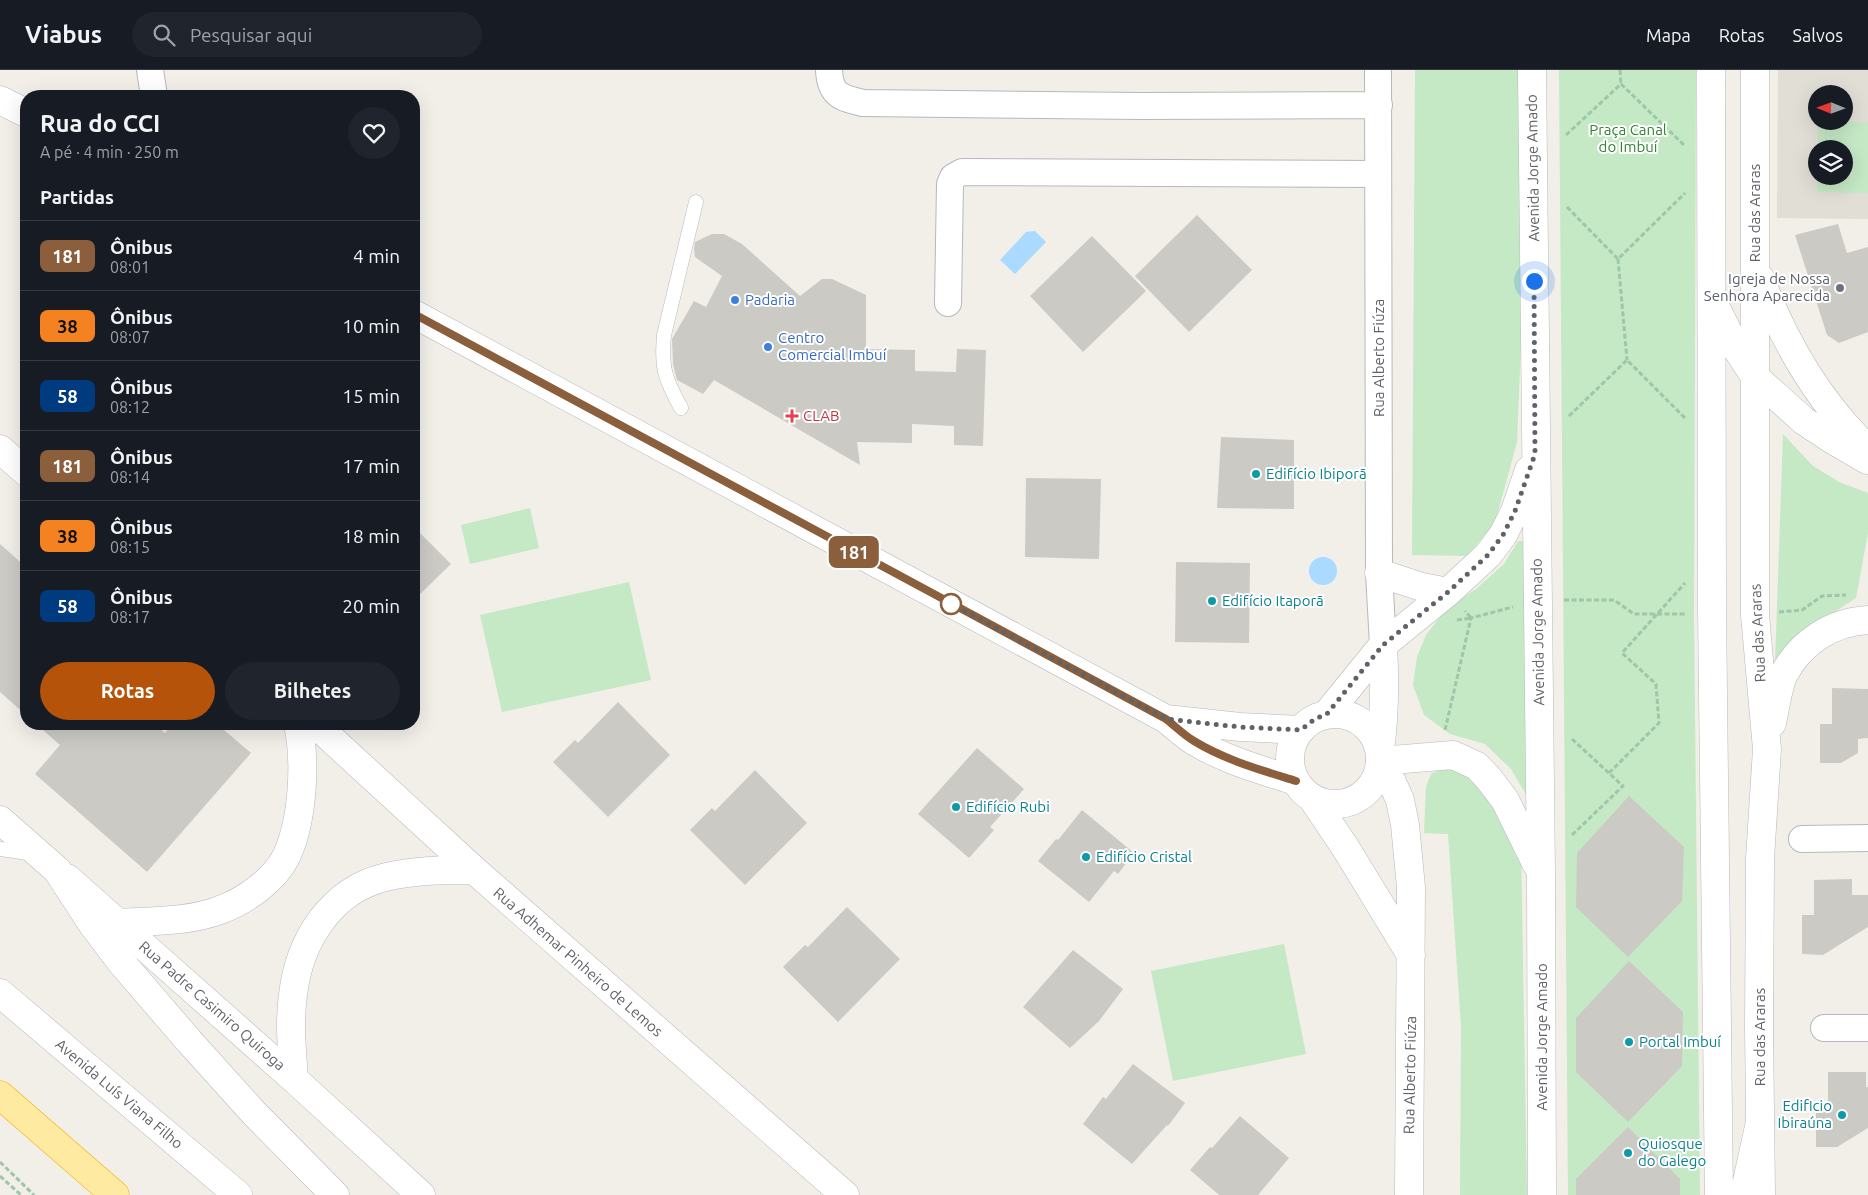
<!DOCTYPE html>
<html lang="pt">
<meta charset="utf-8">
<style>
body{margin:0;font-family:Ubuntu,sans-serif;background:#20242c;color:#f1f3f6;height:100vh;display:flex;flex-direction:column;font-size:19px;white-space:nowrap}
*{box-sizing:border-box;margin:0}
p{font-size:16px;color:#9ea1a6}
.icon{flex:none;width:28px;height:28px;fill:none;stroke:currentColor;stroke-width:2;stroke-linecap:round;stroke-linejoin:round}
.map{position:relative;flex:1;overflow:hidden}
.sheet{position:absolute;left:20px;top:20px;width:400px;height:640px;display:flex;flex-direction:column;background:#171b24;border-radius:20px;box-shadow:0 5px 20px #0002}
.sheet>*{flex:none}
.badge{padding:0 10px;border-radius:8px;font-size:18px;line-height:32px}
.needle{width:32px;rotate:271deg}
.tools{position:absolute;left:1808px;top:15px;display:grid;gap:10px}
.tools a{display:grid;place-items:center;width:45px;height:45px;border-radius:50%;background:#171b24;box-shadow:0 5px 20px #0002;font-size:25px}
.you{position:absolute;width:25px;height:25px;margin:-12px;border:4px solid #fff;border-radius:50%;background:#1a73e8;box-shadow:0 0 0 8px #1a73e833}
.map>.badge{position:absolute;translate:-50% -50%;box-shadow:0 0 0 2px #fff}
h2{padding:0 20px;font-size:19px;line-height:45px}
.round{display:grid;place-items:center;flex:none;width:52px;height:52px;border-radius:26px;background:#20242c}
.head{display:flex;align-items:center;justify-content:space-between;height:85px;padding:0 20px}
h1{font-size:24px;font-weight:700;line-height:38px}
.cta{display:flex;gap:10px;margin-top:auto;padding:10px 20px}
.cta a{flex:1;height:58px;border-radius:30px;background:#b45309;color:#fff;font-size:20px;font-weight:700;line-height:58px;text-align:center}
.cta a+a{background:#20242c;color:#f1f3f6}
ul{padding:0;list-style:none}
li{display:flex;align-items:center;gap:15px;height:70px;padding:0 20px;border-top:1px solid #363941}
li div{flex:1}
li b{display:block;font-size:19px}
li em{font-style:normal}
li .badge{min-width:55px;font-weight:700;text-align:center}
header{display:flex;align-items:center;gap:30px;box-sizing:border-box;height:70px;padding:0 25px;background:#171b24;border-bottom:1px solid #363941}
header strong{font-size:24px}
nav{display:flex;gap:28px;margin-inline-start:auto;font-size:18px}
.search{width:350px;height:45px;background:#20242c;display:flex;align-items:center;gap:12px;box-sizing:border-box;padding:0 18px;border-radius:28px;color:#9ea1a6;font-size:19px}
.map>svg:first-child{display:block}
.education{fill:#e1ded6;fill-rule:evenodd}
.green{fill:#c5e8c5}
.water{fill:#aadaff}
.building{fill:#cccac5}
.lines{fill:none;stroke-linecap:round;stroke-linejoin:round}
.service-casing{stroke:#b5b8bc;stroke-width:15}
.minor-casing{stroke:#b5b8bc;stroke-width:28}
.tertiary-casing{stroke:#b5b8bc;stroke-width:29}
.secondary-casing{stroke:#b6babf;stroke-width:29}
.trunk-casing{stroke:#f9ab00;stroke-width:29}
.path{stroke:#9cc7a9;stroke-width:3;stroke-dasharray:5 2.5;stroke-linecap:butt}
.service{stroke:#fff;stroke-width:14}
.minor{stroke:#fff;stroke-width:26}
.tertiary{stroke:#fff;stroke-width:28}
.secondary{stroke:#fff;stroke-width:28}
.trunk{stroke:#feeaa1;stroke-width:28}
.line-casing{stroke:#fff;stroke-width:11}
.line{stroke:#8b5e3c;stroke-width:8}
.walk{stroke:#5f6368;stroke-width:5;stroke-dasharray:0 9}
.worship-dot{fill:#6b7280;stroke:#fff;stroke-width:2}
.shop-dot{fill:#3f7fe0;stroke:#fff;stroke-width:2}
.health-dot{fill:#e0444e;stroke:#fff;stroke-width:2}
.culture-dot{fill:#0f9aa8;stroke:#fff;stroke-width:2}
.stop-dot{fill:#fff;stroke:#8b5e3c;stroke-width:2.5}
.labels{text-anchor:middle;stroke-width:4;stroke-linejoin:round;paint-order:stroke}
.park-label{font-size:15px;fill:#348238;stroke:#fff}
.street-label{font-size:15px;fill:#5f6368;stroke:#fff}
.worship-label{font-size:15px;fill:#5b616d;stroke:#fff;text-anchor:end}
.shop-label{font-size:15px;fill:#366cbe;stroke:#fff;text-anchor:start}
.health-label{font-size:15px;fill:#be3a42;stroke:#fff;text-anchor:start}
.culture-label{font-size:15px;fill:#0d838f;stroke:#fff;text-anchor:start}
</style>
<header>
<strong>Viabus</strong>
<div class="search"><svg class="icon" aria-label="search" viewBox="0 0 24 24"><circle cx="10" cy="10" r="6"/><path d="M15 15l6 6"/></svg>Pesquisar aqui</div>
<nav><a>Mapa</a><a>Rotas</a><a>Salvos</a></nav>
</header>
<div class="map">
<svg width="1868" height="1125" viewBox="0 0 1868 1125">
<rect width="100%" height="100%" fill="#f1efe8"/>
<!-- education -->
<path class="education" d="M 1778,0 L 1868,0 L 1868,149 L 1777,148 ZM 1816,24 L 1844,24 L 1844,51 L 1816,51 ZM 1816,79 L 1844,79 L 1844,106 L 1816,106 Z"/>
<!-- green -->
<path class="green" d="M 1415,0 L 1532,0 L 1517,372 L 1495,453 L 1467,486 L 1412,485 Z
M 1559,0 L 1696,0 L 1694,548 L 1700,1125 L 1568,1125 Z
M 1818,51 L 1868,52 L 1868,123 L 1817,122 L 1817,106 L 1844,106 L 1844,79 L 1818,79 Z
M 1783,364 L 1813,396 L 1839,412 L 1868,423 L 1868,463 L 1856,528 L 1793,569 L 1775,594 Z
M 530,438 L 539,478 L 470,494 L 461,455 Z
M 1518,471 L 1526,471 L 1531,733 L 1511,699 L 1485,674 L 1450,664 L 1424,645 L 1413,615 L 1417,587 L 1426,565 L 1446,539 L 1476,519 L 1504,494 Z
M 629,512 L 651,610 L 502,642 L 480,545 Z
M 1443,698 L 1470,698 L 1521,777 L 1527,1125 L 1460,1125 L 1461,957 L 1448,764 L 1424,763 L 1426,717 L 1431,704 Z
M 1284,874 L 1306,984 L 1173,1011 L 1151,901 Z"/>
<!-- water -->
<path class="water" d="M 1035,161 L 1046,172 L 1015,204 L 1000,190 L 1026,162 Z
M1309 501a14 14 0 1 1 28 0a14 14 0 1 1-28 0Z"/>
<!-- building -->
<path class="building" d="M 1197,145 L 1252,200 L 1189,262 L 1135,206 Z
M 1838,154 L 1847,183 L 1868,177 L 1868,262 L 1839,273 L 1827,265 L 1795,165 Z
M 712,164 L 724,164 L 742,174 L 800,226 L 822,209 L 832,209 L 866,225 L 866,279 L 915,280 L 915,301 L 956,302 L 957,279 L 986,280 L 983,376 L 954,375 L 954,356 L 912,354 L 912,373 L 857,372 L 860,395 L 714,310 L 703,324 L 677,310 L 673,294 L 672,269 L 694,231 L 706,237 L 722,206 L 695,187 L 694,179 L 695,172 Z
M 1092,166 L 1146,221 L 1083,282 L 1030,226 Z
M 1221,367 L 1294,370 L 1294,439 L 1217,438 Z
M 1026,408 L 1101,409 L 1099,489 L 1025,487 Z
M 414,457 L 451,494 L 414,530 Z
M 0,474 L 26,497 L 26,645 L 0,622 Z
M 1176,492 L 1250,493 L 1249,573 L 1175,572 Z
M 1832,618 L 1868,619 L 1868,668 L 1858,669 L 1858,683 L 1841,693 L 1820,693 L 1820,654 L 1832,654 Z
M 618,632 L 670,685 L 608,747 L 553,692 L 575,670 L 578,673 Z
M 36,654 L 154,654 L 165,663 L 172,654 L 217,654 L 251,683 L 147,802 L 35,704 L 60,675 Z
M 977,678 L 1024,719 L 990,757 L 994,760 L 969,788 L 918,744 Z
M 755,700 L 807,753 L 745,815 L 690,760 L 712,738 L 715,741 Z
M 1629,726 L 1684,777 L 1682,831 L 1628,887 L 1576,837 L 1577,783 Z
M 1082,740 L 1134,783 L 1118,804 L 1114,801 L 1089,832 L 1038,791 L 1056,769 L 1058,770 Z
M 1852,809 L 1852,825 L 1868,825 L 1868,857 L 1823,885 L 1802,884 L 1802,845 L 1814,845 L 1814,810 Z
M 847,837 L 900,889 L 838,952 L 783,897 L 805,875 L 808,877 Z
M 1073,880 L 1123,919 L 1099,951 L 1070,978 L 1023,937 Z
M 1629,891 L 1683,942 L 1682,996 L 1628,1052 L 1576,1002 L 1576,948 Z
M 1133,994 L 1185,1033 L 1168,1056 L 1167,1055 L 1132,1094 L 1083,1054 L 1103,1027 L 1106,1029 Z
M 1828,1002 L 1866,1002 L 1866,1017 L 1868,1017 L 1868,1058 L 1837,1077 L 1816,1077 L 1816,1038 L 1828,1038 Z
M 1240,1046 L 1289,1088 L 1258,1125 L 1219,1125 L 1190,1100 L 1210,1077 L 1212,1078 Z
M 1628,1057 L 1680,1109 L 1680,1125 L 1576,1125 L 1576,1109 Z"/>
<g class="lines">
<defs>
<path id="service" d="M 681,338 C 665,309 661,298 664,265 L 696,132
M 0,779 L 34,784"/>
<path id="minor" d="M 150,0 L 154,26
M 829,0 C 830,25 841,28 863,33 L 1143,36 L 1379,35
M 1378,0 L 1379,503 L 1383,575
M 948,233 L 950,114 L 953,107 L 962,102 L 1378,104
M 1802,769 L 1868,768
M 1824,958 L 1868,958"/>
<path id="tertiary" d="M 1755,0 L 1755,545 L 1767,679 L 1760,789 L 1759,958 L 1761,1125
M 0,30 L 26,43
M 1760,208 C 1784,272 1818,331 1868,379
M 414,244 L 1166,649 C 1175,656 1184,665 1194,671 C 1225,690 1261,700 1296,711
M 1755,307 L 1804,351 L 1833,370 L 1867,390
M 0,379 L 26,402
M1290 689a45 45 0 1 1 90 0a45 45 0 1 1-90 0Z
M 1326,645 L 1383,575
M 1166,649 L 1240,657 L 1301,660
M 1772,653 C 1775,641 1778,615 1784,604 C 1801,572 1832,552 1868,550
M 315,654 L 474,800 L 845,1125
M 1380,680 C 1385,644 1385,611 1383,575
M 1380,697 L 1392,712 L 1400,730 L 1405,755 L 1411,817 L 1409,1125
M 1312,728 L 1345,777 L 1411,885
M 67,808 L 294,1009 L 421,1125
M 118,853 C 151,851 189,852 220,840 C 245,831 275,810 287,785 C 303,749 306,692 298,654
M 294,1009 C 292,981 289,953 293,925 C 299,871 331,820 386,807 C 415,800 444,800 474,800"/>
<path id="secondary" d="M 1532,0 L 1541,804 L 1542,1125
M 1711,0 L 1712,539 L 1719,1125
M 1714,234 L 1735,276 L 1755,307
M 1379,503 L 1422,517 L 1448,522
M 1383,575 L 1448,522 L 1488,485 L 1503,465 L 1515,441 L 1529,400
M 1380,691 L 1453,685 L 1477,696 L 1489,709 L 1505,730 L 1537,795
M 0,750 L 57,800 L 93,855 L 121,892 L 189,971 L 253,1042 L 335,1125
M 0,923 L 238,1125
M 1744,1125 L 1760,1052"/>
<path id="trunk" d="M 0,1025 L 115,1125"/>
</defs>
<!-- service casing -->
<use href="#service" class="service-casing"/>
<!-- minor casing -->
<use href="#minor" class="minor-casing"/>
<!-- tertiary casing -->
<use href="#tertiary" class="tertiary-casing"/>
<!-- secondary casing -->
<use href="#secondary" class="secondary-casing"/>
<!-- trunk casing -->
<use href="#trunk" class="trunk-casing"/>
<!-- path -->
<path class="path" d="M 1620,0 L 1621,14
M 1566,65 L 1621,14 L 1685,76
M 1567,137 L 1618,189 L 1685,123
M 1618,189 L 1627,290
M 1569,346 L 1627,290 L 1685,348
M 1564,530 L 1614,530 L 1634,544 L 1686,544
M 1779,542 L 1802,540 L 1822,526 L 1846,525
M 1457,550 L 1471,548 L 1465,541
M 1445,660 L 1471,548 L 1513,537
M 1572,669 L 1623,716 L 1572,765
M 1609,703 L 1659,653 L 1656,614 L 1622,583 L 1685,513
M 0,1092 L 34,1125
M 0,1106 L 21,1125"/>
<!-- service -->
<use href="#service" class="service"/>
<!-- minor -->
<use href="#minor" class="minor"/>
<!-- tertiary -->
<use href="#tertiary" class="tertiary"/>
<!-- secondary -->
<use href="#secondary" class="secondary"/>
<!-- trunk -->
<use href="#trunk" class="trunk"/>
</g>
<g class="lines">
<defs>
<path id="line" d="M 414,244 L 1166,649 C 1175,656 1184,665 1194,671 C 1225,690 1261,700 1296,711"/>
</defs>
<!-- line casing -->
<use href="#line" class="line-casing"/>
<!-- line -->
<use href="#line" class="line"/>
<!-- walk -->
<path class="walk" d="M 951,534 L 946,531 L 1166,649 L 1240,657 L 1301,660 L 1316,648 L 1326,645 L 1383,575 L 1448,522 L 1488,485 L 1503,465 L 1515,441 L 1535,384 L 1534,211"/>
</g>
<!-- markers -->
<circle class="worship-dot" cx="1840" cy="218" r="5"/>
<g class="shop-dot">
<circle cx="735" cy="230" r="5"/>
<circle cx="768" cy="277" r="5"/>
</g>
<path class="health-dot" d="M789.5 338.5h5v5h5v5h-5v5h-5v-5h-5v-5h5z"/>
<g class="culture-dot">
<circle cx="1256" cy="404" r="5"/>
<circle cx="1212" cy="531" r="5"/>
<circle cx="956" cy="737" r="5"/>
<circle cx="1086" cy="787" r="5"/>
<circle cx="1629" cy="972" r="5"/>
<circle cx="1842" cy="1045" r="5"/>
<circle cx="1628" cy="1083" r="5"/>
</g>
<circle class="stop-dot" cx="951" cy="534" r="10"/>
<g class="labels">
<!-- park labels -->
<g class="park-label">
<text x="1628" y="65">Praça Canal<tspan x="1628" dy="17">do Imbuí</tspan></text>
</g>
<!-- street labels -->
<g class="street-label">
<text transform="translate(1533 98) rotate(-91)" y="5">Avenida Jorge Amado</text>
<text transform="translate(1755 143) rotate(-90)" y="5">Rua das Araras</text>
<text transform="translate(1379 288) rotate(-90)" y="5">Rua Alberto Fiúza</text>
<text transform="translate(1538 562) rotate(-91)" y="5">Avenida Jorge Amado</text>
<text transform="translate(1758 563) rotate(-93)" y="5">Rua das Araras</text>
<text transform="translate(578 892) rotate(41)" y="5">Rua Adhemar Pinheiro de Lemos</text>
<text transform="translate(212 936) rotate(41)" y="5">Rua Padre Casimiro Quiroga</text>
<text transform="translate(1542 967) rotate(-90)" y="5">Avenida Jorge Amado</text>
<text transform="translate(1760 967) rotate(-90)" y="5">Rua das Araras</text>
<text transform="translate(1410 1005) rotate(-89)" y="5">Rua Alberto Fiúza</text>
<text transform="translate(119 1024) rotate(40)" y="5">Avenida Luís Viana Filho</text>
</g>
<!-- worship labels -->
<g class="worship-label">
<text x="1830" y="214">Igreja de Nossa<tspan x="1830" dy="17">Senhora Aparecida</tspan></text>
</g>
<!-- shop labels -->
<g class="shop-label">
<text x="745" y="235">Padaria</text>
<text x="778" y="273">Centro<tspan x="778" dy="17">Comercial Imbuí</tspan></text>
</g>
<!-- health labels -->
<g class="health-label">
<text x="803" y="351">CLAB</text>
</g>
<!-- culture labels -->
<g class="culture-label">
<text x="1266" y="409">Edifício Ibiporã</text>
<text x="1222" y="536">Edifício Itaporã</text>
<text x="966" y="742">Edifício Rubi</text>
<text x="1096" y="792">Edifício Cristal</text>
<text x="1639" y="977">Portal Imbuí</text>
<text x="1832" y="1041" text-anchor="end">Edificio<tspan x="1832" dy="17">Ibiraúna</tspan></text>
<text x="1638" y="1079">Quiosque<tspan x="1638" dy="17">do Galego</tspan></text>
</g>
</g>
</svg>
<div class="tools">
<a><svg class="needle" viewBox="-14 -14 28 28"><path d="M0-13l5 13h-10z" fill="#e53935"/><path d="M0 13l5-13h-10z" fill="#9ea1a6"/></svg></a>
<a><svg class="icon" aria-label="layers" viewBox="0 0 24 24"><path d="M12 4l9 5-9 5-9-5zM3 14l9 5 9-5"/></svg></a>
</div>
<div class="you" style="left:1534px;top:211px"></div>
<b class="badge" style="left:854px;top:482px;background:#8b5e3c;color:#fff">181</b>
<section class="sheet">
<div class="head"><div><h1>Rua do CCI</h1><p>A pé · 4 min · 250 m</p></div><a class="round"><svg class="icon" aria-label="heart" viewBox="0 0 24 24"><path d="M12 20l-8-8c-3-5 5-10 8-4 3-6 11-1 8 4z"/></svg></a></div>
<h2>Partidas</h2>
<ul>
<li><span class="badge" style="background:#8b5e3c;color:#fff">181</span><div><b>Ônibus</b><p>08:01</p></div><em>4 min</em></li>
<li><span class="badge" style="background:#f58220;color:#111">38</span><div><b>Ônibus</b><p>08:07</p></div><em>10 min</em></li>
<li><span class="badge" style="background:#003b80;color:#fff">58</span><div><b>Ônibus</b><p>08:12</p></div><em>15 min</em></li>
<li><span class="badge" style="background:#8b5e3c;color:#fff">181</span><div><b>Ônibus</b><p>08:14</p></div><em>17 min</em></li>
<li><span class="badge" style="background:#f58220;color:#111">38</span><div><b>Ônibus</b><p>08:15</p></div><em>18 min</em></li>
<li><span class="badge" style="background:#003b80;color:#fff">58</span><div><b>Ônibus</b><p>08:17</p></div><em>20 min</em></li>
</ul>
<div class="cta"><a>Rotas</a><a>Bilhetes</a></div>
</section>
</div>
